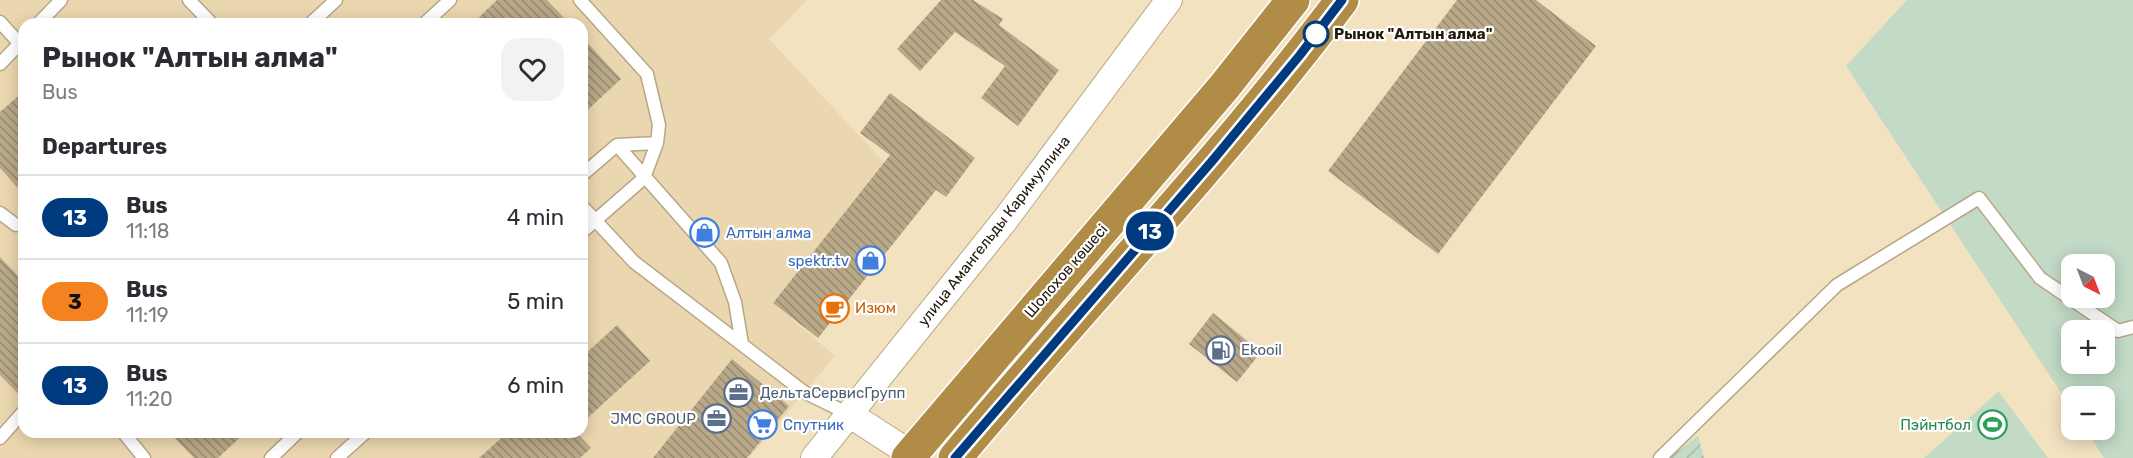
<!DOCTYPE html>
<meta charset="utf-8">
<style>
body{margin:0;font-family:Rubik,sans-serif;background:#f2f2f3;color:#2b2b33;height:100vh;display:flex;flex-direction:column;font-size:22px;white-space:nowrap}
*{box-sizing:border-box;margin:0}
p{font-size:20px;color:#7c7c81}
.icon{flex:none;width:33px;height:33px;fill:none;stroke:currentColor;stroke-width:2;stroke-linecap:round;stroke-linejoin:round}
.map{position:relative;flex:1;overflow:hidden}
.side{position:absolute;left:18px;top:18px;width:570px;height:420px;display:flex;flex-direction:column;background:#fff;border-radius:18px;box-shadow:0 3px 15px #0003}
.side>*{flex:none}
.badge{padding:0 12px;border-radius:20px;font-size:21px;line-height:39px}
.needle{width:39px;rotate:138deg}
.buttons{position:absolute;left:2061px;top:254px;display:grid;gap:12px}
.buttons a{display:grid;place-items:center;width:54px;height:54px;border-radius:12px;background:#fff;box-shadow:0 3px 15px #0003;font-size:30px}
.map>.badge{position:absolute;translate:-50% -50%;box-shadow:0 0 0 3px #fff}
h2{padding:0 24px;font-size:22px;line-height:54px}
.round{display:grid;place-items:center;flex:none;width:63px;height:63px;border-radius:18px;background:#f2f2f3}
.head{display:flex;align-items:center;justify-content:space-between;height:102px;padding:0 24px}
h1{font-size:28px;font-weight:700;line-height:45px}
ul{padding:0;list-style:none}
li{display:flex;align-items:center;gap:18px;height:84px;padding:0 24px;border-top:2px solid #e1e1e2}
li div{flex:1}
li b{display:block;font-size:22px}
li em{font-style:normal}
li .badge{min-width:66px;font-weight:700;text-align:center}
.map>svg:first-child{display:block}
.built{fill:#ebd7af;fill-rule:evenodd}
.green{fill:#c2dac6;fill-rule:evenodd}
.garden{fill:url(#garden-furrows)}
.building{fill:url(#building-back-hatch)}
.lines{fill:none;stroke-linecap:round;stroke-linejoin:round}
.lane-casing{stroke:#b7a787;stroke-width:15}
.street-casing{stroke:#b7a787;stroke-width:28}
.highway-casing{stroke:#fff;stroke-width:36}
.lane{stroke:#fff;stroke-width:12}
.street{stroke:#fff;stroke-width:26}
.highway{stroke:#b18c46;stroke-width:33}
.line-casing{stroke:#fff;stroke-width:14}
.line{stroke:#003b80;stroke-width:9}
.stop-dot{fill:#fff;stroke:#003b80;stroke-width:3}
.labels{text-anchor:middle;stroke-width:4.5;stroke-linejoin:round;paint-order:stroke}
.stop-label{font-size:15px;font-weight:bold;fill:#201a0d;stroke:#fff;text-anchor:start}
.street-label{font-size:15px;fill:#201a0d;stroke:#fff}
.shop-label{font-size:15px;fill:#366cbe;stroke:#fff;text-anchor:start}
.food-label{font-size:15px;fill:#c56008;stroke:#fff;text-anchor:start}
.service-label{font-size:15px;fill:#4e5e75;stroke:#fff;text-anchor:start}
.leisure-label{font-size:15px;fill:#27864d;stroke:#fff;text-anchor:end}
</style>
<div class="map">
<svg width="2133" height="458" viewBox="0 0 2133 458">
<defs>
<pattern id="garden-furrows" width="10" height="10" patternUnits="userSpaceOnUse" patternTransform="scale(1.5)"><rect width="10" height="10" fill="#c2dac6"/><path d="M-1 1l2-2M0 10L10 0M9 11l2-2" fill="none" stroke="#a6baa9"/></pattern>
<pattern id="building-back-hatch" width="6" height="6" patternUnits="userSpaceOnUse" patternTransform="scale(1.5)"><rect width="6" height="6" fill="#b9a988"/><path d="M-1 5l2 2M0 0l6 6M5-1l2 2" fill="none" stroke="#96896e"/></pattern>
</defs>
<rect width="100%" height="100%" fill="#f2e2c0"/>
<!-- built -->
<path class="built" d="M 0,0 L 807,0 L 769,39 L 884,162 L 773,303 L 835,356 L 749,458 L 0,458 ZM 24,24 L 582,24 L 582,432 L 24,432 Z"/>
<!-- green -->
<path class="green" d="M 1907,0 L 2133,0 L 2133,458 L 2104,458 L 2085,429 L 2104,429 L 2104,396 L 2072,396 L 2071,408 L 1846,66 ZM 2072,264 L 2104,264 L 2104,297 L 2072,297 ZM 2072,330 L 2104,330 L 2104,363 L 2072,363 Z
M 1999,392 L 2048,458 L 1924,458 L 1998,392 Z"/>
<!-- garden -->
<path class="garden" d="M 1698,436 L 1704,458 L 1669,458 Z"/>
<!-- building -->
<path class="building" d="M 497,0 L 547,0 L 570,24 L 472,24 Z
M 941,0 L 973,0 L 1003,19 L 999,25 L 1059,70 L 1018,126 L 981,98 L 1005,66 L 955,32 L 920,71 L 897,49 Z
M 1457,0 L 1536,0 L 1596,46 L 1438,254 L 1328,171 Z
M 582,37 L 621,79 L 582,115 Z
M 24,91 L 24,195 L 0,168 L 0,112 Z
M 890,93 L 975,158 L 946,197 L 936,190 L 818,338 L 773,303 L 890,155 L 860,133 Z
M 0,257 L 24,282 L 24,400 L 0,375 Z
M 1213,313 L 1261,352 L 1237,382 L 1189,344 Z
M 617,325 L 650,361 L 582,423 L 582,357 Z
M 732,359 L 789,406 L 747,458 L 653,458 Z
M 169,432 L 246,432 L 218,458 L 194,458 Z
M 508,432 L 576,432 L 591,448 L 580,458 L 479,458 Z"/>
<g class="lines">
<defs>
<path id="lane" d="M 189,0 L 212,24
M 580,0 L 647,74 L 659,125 L 657,143 L 644,178 L 582,232
M 0,22 L 20,44
M 38,24 L 61,0
M 310,24 L 336,0
M 424,24 L 450,0
M 0,64 L 24,39
M 617,145 L 721,263 L 735,302 L 742,344
M 582,175 L 617,145 L 657,143
M 582,206 L 634,262 L 804,392 L 849,414
M 0,213 L 16,225
M 123,432 L 144,458
M 0,438 L 24,411
M 271,458 L 298,432
M 337,458 L 366,432
M 1660,458 L 1837,285 L 1979,198 L 2040,278 L 2118,331 L 2133,327"/>
<path id="street" d="M 849,414 L 917,458
M 814,458 L 1005,220 L 1169,0"/>
<path id="highway" d="M 908,458 L 1224,87 L 1293,0
M 955,458 C 1083,305 1222,160 1342,0"/>
</defs>
<!-- lane casing -->
<use href="#lane" class="lane-casing"/>
<!-- street casing -->
<use href="#street" class="street-casing"/>
<!-- highway casing -->
<use href="#highway" class="highway-casing"/>
<!-- lane -->
<use href="#lane" class="lane"/>
<!-- street -->
<use href="#street" class="street"/>
<!-- highway -->
<use href="#highway" class="highway"/>
</g>
<g class="lines">
<defs>
<path id="line" d="M 955,458 L 1213,160 L 1300,55 L 1342,0"/>
</defs>
<!-- line casing -->
<use href="#line" class="line-casing"/>
<!-- line -->
<use href="#line" class="line"/>
</g>
<!-- icons -->
<defs>
<symbol id="shop-ring" viewBox="-11 -11 22 22"><circle r="9.5" fill="#fff" stroke="#3f7fe0" stroke-width="1.5"/><path d="M-5-2.5h2.3a2.7 3.5 0 0 1 5.4 0H5L5.5 6h-11ZM-1.5-2.5h3a1.5 2.3 0 0 0-3 0Z" fill="#3f7fe0"/></symbol>
<symbol id="cafe-ring" viewBox="-11 -11 22 22"><circle r="9.5" fill="#fff" stroke="#e8710a" stroke-width="1.5"/><path d="M-5.5-4.5H6V0H3Q3 3.5 0 3.5H-2.5Q-5.5 3.5-5.5 0ZM3-3.2v2h1.7v-2ZM-6 4.5H4V6H-6Z" fill="#e8710a"/></symbol>
<symbol id="fuel-ring" viewBox="-11 -11 22 22"><circle r="9.5" fill="#fff" stroke="#5c6f8a" stroke-width="1.5"/><path d="M-5.5-6h7V0h2V4h1.3V-2.5L3-4.5l.8-.8L6-3V5H2.5V1h-1V6h-7ZM-4.2-4.7v3.2H.2V-4.7Z" fill="#5c6f8a"/></symbol>
<symbol id="office-ring" viewBox="-11 -11 22 22"><circle r="9.5" fill="#fff" stroke="#5c6f8a" stroke-width="1.5"/><path d="M-6-3h4V-5.5h4V-3h4V5H-6ZM-1-4.5V-3h2v-1.5ZM-6 0V1H6V0Z" fill="#5c6f8a"/></symbol>
<symbol id="supermarket-ring" viewBox="-11 -11 22 22"><circle r="9.5" fill="#fff" stroke="#3f7fe0" stroke-width="1.5"/><path d="M-6-5.5h2.5l.6 2H6L4.5 2H-2.5L-4.4-4H-6ZM-1.5 3.2a1.3 1.3 0 1 0 .1 0ZM3 3.2a1.3 1.3 0 1 0 .1 0Z" fill="#3f7fe0"/></symbol>
<symbol id="stadium-ring" viewBox="-11 -11 22 22"><circle r="9.5" fill="#fff" stroke="#2e9e5b" stroke-width="1.5"/><path d="M0-5a6.5 5 0 1 0 0 10a6.5 5 0 1 0 0-10ZM-3.5-1.8h7v3.6h-7Z" fill="#2e9e5b"/></symbol>
</defs>
<g fill-rule="evenodd">
<use href="#shop-ring" x="688" y="216" width="33" height="33"/>
<use href="#shop-ring" x="854" y="244" width="33" height="33"/>
<use href="#cafe-ring" x="818" y="292" width="33" height="33"/>
<use href="#fuel-ring" x="1204" y="334" width="33" height="33"/>
<use href="#office-ring" x="722" y="376" width="33" height="33"/>
<use href="#office-ring" x="700" y="402" width="33" height="33"/>
<use href="#supermarket-ring" x="746" y="408" width="33" height="33"/>
<use href="#stadium-ring" x="1976" y="408" width="33" height="33"/>
</g>
<!-- markers -->
<circle class="stop-dot" cx="1316" cy="34" r="12"/>
<g class="labels">
<!-- stop labels -->
<g class="stop-label">
<text x="1334" y="39">Рынок "Алтын алма"</text>
</g>
<!-- street labels -->
<g class="street-label">
<text transform="translate(994 231) rotate(-52)" y="5">улица Амангельды Каримуллина</text>
<text transform="translate(1066 271) rotate(-49)" y="5">Шолохов көшесі</text>
</g>
<!-- shop labels -->
<g class="shop-label">
<text x="726" y="238">Алтын алма</text>
<text x="849" y="266" text-anchor="end">spektr.tv</text>
<text x="783" y="430">Спутник</text>
</g>
<!-- food labels -->
<g class="food-label">
<text x="855" y="313">Изюм</text>
</g>
<!-- service labels -->
<g class="service-label">
<text x="1241" y="355">Ekooil</text>
<text x="760" y="398">ДельтаСервисГрупп</text>
<text x="696" y="424" text-anchor="end">JMC GROUP</text>
</g>
<!-- leisure labels -->
<g class="leisure-label">
<text x="1971" y="430">Пэйнтбол</text>
</g>
</g>
</svg>
<div class="buttons">
<a><svg class="needle" viewBox="-14 -14 28 28"><path d="M0-13l5 13h-10z" fill="#e53935"/><path d="M0 13l5-13h-10z" fill="#7c7c81"/></svg></a>
<a>+</a>
<a>−</a>
</div>
<b class="badge" style="left:1150px;top:231px;background:#003b80;color:#fff">13</b>
<section class="side">
<div class="head"><div><h1>Рынок &quot;Алтын алма&quot;</h1><p>Bus</p></div><a class="round"><svg class="icon" aria-label="heart" viewBox="0 0 24 24"><path d="M12 20l-8-8c-3-5 5-10 8-4 3-6 11-1 8 4z"/></svg></a></div>
<h2>Departures</h2>
<ul>
<li><span class="badge" style="background:#003b80;color:#fff">13</span><div><b>Bus</b><p>11:18</p></div><em>4 min</em></li>
<li><span class="badge" style="background:#f58220;color:#111">3</span><div><b>Bus</b><p>11:19</p></div><em>5 min</em></li>
<li><span class="badge" style="background:#003b80;color:#fff">13</span><div><b>Bus</b><p>11:20</p></div><em>6 min</em></li>
</ul>
</section>
</div>
